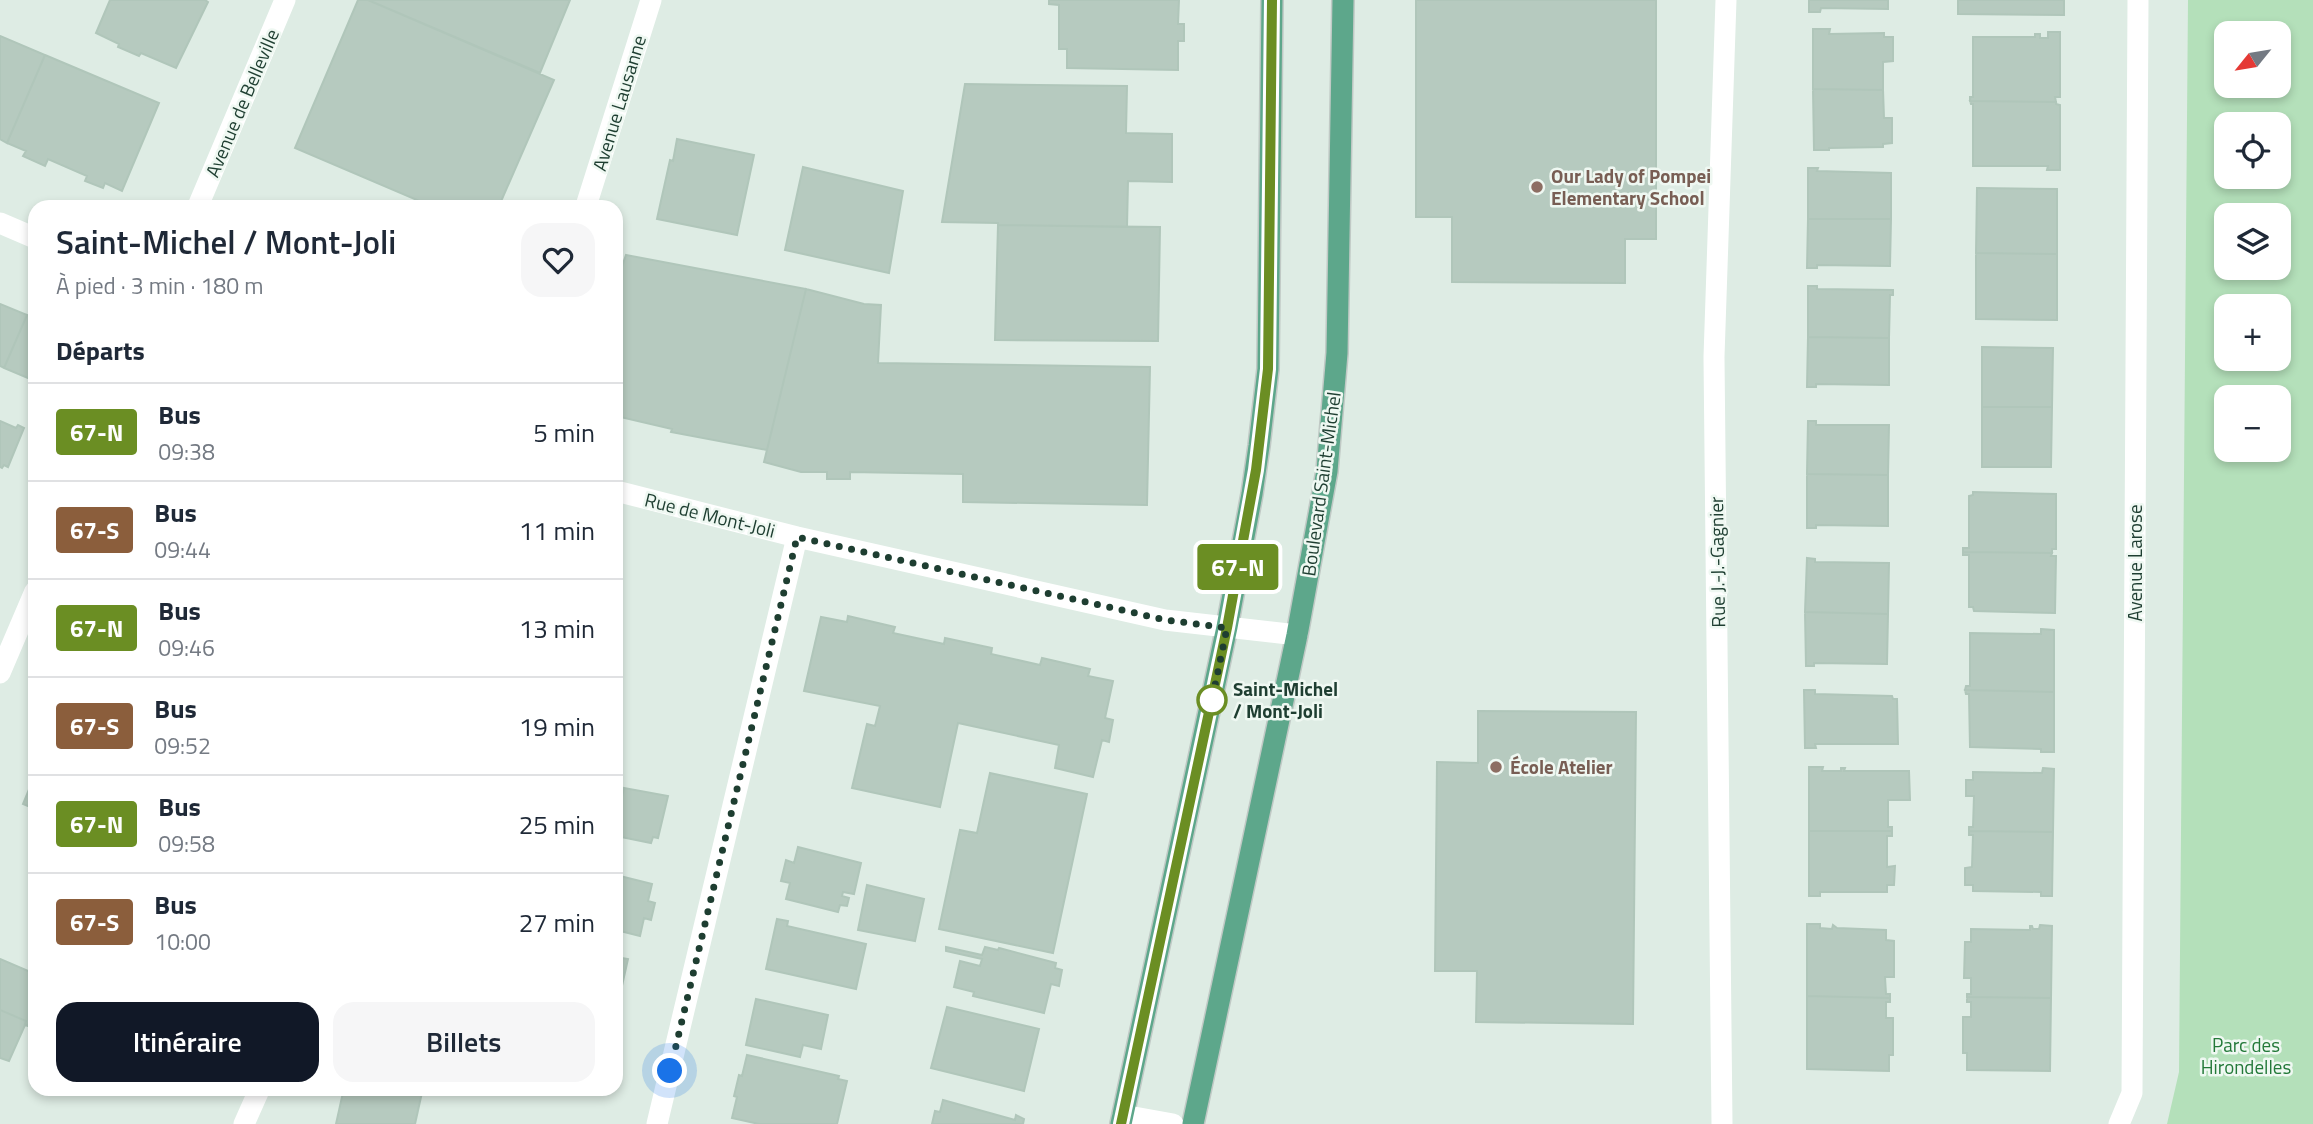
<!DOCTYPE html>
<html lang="fr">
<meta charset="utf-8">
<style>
body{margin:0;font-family:"Titillium Web",sans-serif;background:#f6f6f7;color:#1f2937;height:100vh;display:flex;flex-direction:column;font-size:26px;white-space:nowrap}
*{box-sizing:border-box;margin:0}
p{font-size:23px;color:#747a83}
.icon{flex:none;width:38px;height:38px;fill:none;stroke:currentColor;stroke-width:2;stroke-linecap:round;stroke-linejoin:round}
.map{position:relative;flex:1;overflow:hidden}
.details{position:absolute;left:28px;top:200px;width:595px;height:896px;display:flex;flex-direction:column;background:#fff;border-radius:21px;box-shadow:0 4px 10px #0003}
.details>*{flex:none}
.badge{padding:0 14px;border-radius:5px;font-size:24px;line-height:46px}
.needle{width:46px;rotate:240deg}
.fabs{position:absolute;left:2214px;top:21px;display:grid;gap:14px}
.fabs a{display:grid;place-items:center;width:77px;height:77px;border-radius:14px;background:#fff;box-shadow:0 4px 10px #0003;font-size:35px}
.you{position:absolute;width:35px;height:35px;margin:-18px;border:5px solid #fff;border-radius:50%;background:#1a73e8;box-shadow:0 0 0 10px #1a73e833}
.map>.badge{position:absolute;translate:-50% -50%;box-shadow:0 0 0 4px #fff}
h2{padding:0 28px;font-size:26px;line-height:63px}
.round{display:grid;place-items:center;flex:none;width:74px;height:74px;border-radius:21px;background:#f6f6f7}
.head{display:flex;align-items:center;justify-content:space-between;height:119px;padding:0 28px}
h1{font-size:33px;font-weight:600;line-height:52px}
.cta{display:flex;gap:14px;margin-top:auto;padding:14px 28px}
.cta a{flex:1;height:80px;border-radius:21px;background:#111827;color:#fff;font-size:28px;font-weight:600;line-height:80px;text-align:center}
.cta a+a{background:#f6f6f7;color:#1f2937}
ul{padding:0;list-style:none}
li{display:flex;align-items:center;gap:21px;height:98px;padding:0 28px;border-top:2px solid #e0e1e3}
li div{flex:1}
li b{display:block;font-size:26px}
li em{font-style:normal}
li .badge{min-width:77px;font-weight:700;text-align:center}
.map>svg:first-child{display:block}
.green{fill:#b4e0ba;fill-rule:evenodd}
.building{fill:#b6cabf;stroke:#b0c6ba;stroke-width:2}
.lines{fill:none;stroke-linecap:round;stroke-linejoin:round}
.major-casing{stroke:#c0c9c5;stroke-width:24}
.minor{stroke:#fff;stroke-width:21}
.major{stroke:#5da78b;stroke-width:21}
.line-casing{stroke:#fff;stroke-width:16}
.line{stroke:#6b8e23;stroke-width:10}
.walk{stroke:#1e3e31;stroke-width:7;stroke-dasharray:0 12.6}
.education-dot{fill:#8d6e63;stroke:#eff8f2;stroke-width:2.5}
.stop-dot{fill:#fff;stroke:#6b8e23;stroke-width:3.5}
.labels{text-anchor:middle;stroke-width:5;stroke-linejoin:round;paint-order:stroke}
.street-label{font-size:19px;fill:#1e3e31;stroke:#eff8f2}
.education-label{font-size:19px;font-weight:bold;fill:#785e54;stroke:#eff8f2;text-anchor:start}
.stop-label{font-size:19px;font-weight:bold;fill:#1e3e31;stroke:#eff8f2;text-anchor:start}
.park-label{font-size:19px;fill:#237939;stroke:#eff8f2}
</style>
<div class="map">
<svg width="2313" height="1124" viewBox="0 0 2313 1124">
<rect width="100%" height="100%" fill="#deece4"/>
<!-- green -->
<path class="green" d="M 2188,0 L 2313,0 L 2313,1124 L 2167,1124 L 2179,1072 ZM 2226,33 L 2278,33 L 2278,86 L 2226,86 ZM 2226,124 L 2278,124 L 2278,177 L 2226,177 ZM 2226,215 L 2278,215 L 2278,268 L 2226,268 ZM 2226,306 L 2278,306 L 2278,359 L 2226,359 ZM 2226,397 L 2278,397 L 2278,450 L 2226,450 Z"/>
<!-- building -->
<path class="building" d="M 110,0 L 205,0 L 208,2 L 176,68 L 141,53 L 139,56 L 118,47 L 119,44 L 96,33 Z
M 358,0 L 368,0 L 554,80 L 499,206 L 431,206 L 295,148 Z
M 368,0 L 570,0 L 540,73 Z
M 1049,0 L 1179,0 L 1178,24 L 1184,24 L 1184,41 L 1178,41 L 1178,70 L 1067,68 L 1067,49 L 1059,49 L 1059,5 L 1049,4 Z
M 1416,0 L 1656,0 L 1656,239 L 1625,239 L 1625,283 L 1452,282 L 1452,217 L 1416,217 Z
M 1809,0 L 1888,0 L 1888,9 L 1821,8 L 1820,12 L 1809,12 Z
M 1958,0 L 2064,0 L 2064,15 L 1958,14 Z
M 1813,29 L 1830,29 L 1829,34 L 1884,33 L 1884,37 L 1893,37 L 1893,61 L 1883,62 L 1883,90 L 1813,89 Z
M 2048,32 L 2060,32 L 2060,97 L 2055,97 L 2056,102 L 1970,101 L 1970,97 L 1973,97 L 1973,37 L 2035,37 L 2035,34 L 2040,34 L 2040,38 L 2048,38 Z
M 0,36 L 45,55 L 7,143 L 0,139 Z
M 45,55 L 159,103 L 122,191 L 105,183 L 103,188 L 85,181 L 87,176 L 48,159 L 45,166 L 23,156 L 26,151 L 7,143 Z
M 965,84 L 1127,86 L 1126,133 L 1172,134 L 1172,182 L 1128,181 L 1127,227 L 998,225 L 998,223 L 942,222 Z
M 1813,89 L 1883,90 L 1884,118 L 1892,118 L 1892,143 L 1883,144 L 1883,147 L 1829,148 L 1829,150 L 1814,150 Z
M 1970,101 L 2056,102 L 2056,104 L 2060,105 L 2060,170 L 2047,170 L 2048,166 L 1973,166 L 1973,104 L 1971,104 Z
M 677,139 L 754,155 L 737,235 L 657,219 L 670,160 L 673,161 Z
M 803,167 L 903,191 L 889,273 L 785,250 Z
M 1808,168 L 1818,168 L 1817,171 L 1891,173 L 1891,219 L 1808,219 Z
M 1977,188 L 2057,189 L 2057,254 L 1976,253 Z
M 1808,219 L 1891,219 L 1890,266 L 1817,265 L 1817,268 L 1807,268 Z
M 998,225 L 1160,227 L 1158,341 L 995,340 Z
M 1976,253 L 2057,254 L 2057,320 L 1976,319 Z
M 626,255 L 806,289 L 767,450 L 671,432 L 672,429 L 616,416 L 616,284 Z
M 1808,286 L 1817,286 L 1817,289 L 1893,290 L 1893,295 L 1890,295 L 1889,338 L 1808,337 Z
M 806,289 L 864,304 L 881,305 L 878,363 L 1150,367 L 1147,505 L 963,502 L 963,474 L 850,472 L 850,479 L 827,479 L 827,472 L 801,472 L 764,462 Z
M 0,304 L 27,315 L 4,368 L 0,366 Z
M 27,315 L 35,319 L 35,381 L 4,368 Z
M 1808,337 L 1889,338 L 1889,385 L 1816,384 L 1816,387 L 1807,387 Z
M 1982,347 L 2053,348 L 2052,407 L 1982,407 Z
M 1982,407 L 2052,407 L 2051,467 L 1982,467 Z
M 0,421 L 16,428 L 18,425 L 24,428 L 8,467 L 4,465 L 2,468 L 0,467 Z
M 1808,421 L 1816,421 L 1816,425 L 1889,425 L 1888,475 L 1807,474 Z
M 1807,474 L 1888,475 L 1888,526 L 1816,525 L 1816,528 L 1807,528 Z
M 1973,492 L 2056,494 L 2056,549 L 2052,549 L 2052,553 L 1963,552 L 1963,548 L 1969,548 L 1969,496 L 1973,495 Z
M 1963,552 L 2052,553 L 2051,556 L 2056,556 L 2055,613 L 1974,611 L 1973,607 L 1969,607 L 1969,555 L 1963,555 Z
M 1807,558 L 1815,559 L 1815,562 L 1889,563 L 1888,614 L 1805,612 Z
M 1805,612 L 1888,614 L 1887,664 L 1814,663 L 1814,666 L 1806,666 Z
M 848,616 L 895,627 L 893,633 L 944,644 L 945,638 L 992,648 L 991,654 L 1040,665 L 1042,658 L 1090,669 L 1088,676 L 1113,681 L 1105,718 L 1113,720 L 1109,742 L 1102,740 L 1093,777 L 1055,768 L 1059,745 L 958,723 L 940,807 L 852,788 L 867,724 L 875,726 L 880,706 L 804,691 L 821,617 L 847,622 Z
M 2041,629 L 2054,630 L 2054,692 L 1965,690 L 1966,686 L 1970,686 L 1970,633 L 2041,634 Z
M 1804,690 L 1815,690 L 1815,694 L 1892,696 L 1893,699 L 1897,699 L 1898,744 L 1815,744 L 1816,748 L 1805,748 Z
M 1965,690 L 2054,692 L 2054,752 L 2041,752 L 2041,749 L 1970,747 L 1969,694 L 1966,694 Z
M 1478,711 L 1636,712 L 1633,1024 L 1476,1022 L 1477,971 L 1435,971 L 1437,762 L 1478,763 Z
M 1809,767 L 1823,767 L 1822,771 L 1841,771 L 1841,768 L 1845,768 L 1844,771 L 1909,771 L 1910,800 L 1888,800 L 1888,827 L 1892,827 L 1892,831 L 1809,831 Z
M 2043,768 L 2054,769 L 2053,832 L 1969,831 L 1969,827 L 1973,827 L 1974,796 L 1966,796 L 1966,780 L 1973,780 L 1973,772 L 2042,773 Z
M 990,773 L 1087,794 L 1053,953 L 939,929 L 960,830 L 977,833 Z
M 35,775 L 35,809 L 23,804 Z
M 624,788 L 668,796 L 658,838 L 653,837 L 651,843 L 616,836 L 616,809 L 619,810 Z
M 1809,831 L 1892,831 L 1892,836 L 1887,836 L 1887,867 L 1895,866 L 1894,885 L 1887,885 L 1887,892 L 1820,892 L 1820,896 L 1809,896 Z
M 1969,831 L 2053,832 L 2052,896 L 2041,896 L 2041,892 L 1973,891 L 1973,885 L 1965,885 L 1965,868 L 1972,867 L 1973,835 L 1969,835 Z
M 798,847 L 861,863 L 854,894 L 843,892 L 842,896 L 849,898 L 847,906 L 840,905 L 838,912 L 786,899 L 790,883 L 781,881 L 786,860 L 794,863 Z
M 616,875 L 652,884 L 648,901 L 655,903 L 651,920 L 644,918 L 640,936 L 616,930 Z
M 867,885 L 924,899 L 915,941 L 858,930 Z
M 777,919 L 788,921 L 787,926 L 866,944 L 856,989 L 766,969 Z
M 1807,924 L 1820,924 L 1820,928 L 1832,929 L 1833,925 L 1837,928 L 1886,930 L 1886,940 L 1894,941 L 1894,977 L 1885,977 L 1886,994 L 1890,994 L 1890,998 L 1807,996 Z
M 2040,925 L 2052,926 L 2051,998 L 1967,997 L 1967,994 L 1971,994 L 1971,978 L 1964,978 L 1965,942 L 1971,942 L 1971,929 L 2030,930 L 2030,926 L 2032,926 L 2033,929 L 2039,929 Z
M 946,947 L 982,955 L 985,947 L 998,950 L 999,948 L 1056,963 L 1055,968 L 1062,970 L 1059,986 L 1051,984 L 1044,1013 L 973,996 L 974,992 L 954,987 L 960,961 L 980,966 L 982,959 L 946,951 Z
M 616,957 L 628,959 L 617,1008 L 616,1007 Z
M 0,959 L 35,974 L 33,1024 L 29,1022 L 28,1025 L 25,1024 L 26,1021 L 0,1010 Z
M 1807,996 L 1890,998 L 1890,1002 L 1886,1002 L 1886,1018 L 1893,1018 L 1893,1055 L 1889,1055 L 1889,1071 L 1807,1069 Z
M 1967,997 L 2051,998 L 2050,1071 L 1967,1070 L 1967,1053 L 1963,1053 L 1963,1017 L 1971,1017 L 1971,1002 L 1967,1002 Z
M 756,999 L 828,1015 L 821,1049 L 803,1045 L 800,1057 L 746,1045 Z
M 947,1007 L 1039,1029 L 1024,1091 L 931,1068 Z
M 0,1010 L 26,1021 L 25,1024 L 28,1025 L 30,1022 L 28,1026 L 25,1025 L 9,1061 L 0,1058 Z
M 747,1055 L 839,1076 L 838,1079 L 847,1081 L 837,1124 L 759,1124 L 732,1118 L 737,1097 L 734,1096 L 739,1075 L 742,1076 Z
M 344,1088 L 423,1088 L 415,1124 L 336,1124 Z
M 560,1088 L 588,1088 L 587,1094 Z
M 943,1100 L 1015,1120 L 1016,1115 L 1024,1119 L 1023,1124 L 932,1124 L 935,1111 L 940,1112 Z"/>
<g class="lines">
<defs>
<path id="major" d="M 1121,1124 L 1227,627 L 1252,494 L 1259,446 L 1268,369 L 1272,0
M 1193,1124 L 1297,635 L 1327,471 L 1337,353 L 1343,0"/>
</defs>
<!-- major casing -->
<use href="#major" class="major-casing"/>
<!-- minor -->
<path class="minor" d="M 198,206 L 285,0
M 586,206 L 651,0
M 0,223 L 35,238
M 616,491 L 797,537 L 1165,620 L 1297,635
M 0,673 L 35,591
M 1123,1115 L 1173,1124
M 244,1124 L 260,1088
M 657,1124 L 797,537
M 1722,1124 L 1714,357 L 1726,0
M 2119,1124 L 2132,1093 L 2138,0"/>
<!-- major -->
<use href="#major" class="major"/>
</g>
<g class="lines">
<defs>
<path id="line" d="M 1121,1124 L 1227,628 L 1256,470 L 1268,369 L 1272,0"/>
</defs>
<!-- line casing -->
<use href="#line" class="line-casing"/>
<!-- line -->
<use href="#line" class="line"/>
<!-- walk -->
<path class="walk" d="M 670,1071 L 797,537 L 1166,620 L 1227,628 L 1212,700"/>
</g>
<!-- markers -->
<g class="education-dot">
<circle cx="1537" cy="187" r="7"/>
<circle cx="1496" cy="767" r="7"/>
</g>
<circle class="stop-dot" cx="1212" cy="700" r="14"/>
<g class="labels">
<!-- street labels -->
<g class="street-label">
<text transform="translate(242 103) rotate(-67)" y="7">Avenue de Belleville</text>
<text transform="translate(619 103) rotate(-73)" y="7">Avenue Lausanne</text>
<text transform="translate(1321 484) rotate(-82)" y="7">Boulevard Saint-Michel</text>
<text transform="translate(710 515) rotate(14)" y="7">Rue de Mont-Joli</text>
<text transform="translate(1717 562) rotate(-91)" y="7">Rue J.-J.-Gagnier</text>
<text transform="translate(2135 563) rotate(-90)" y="7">Avenue Larose</text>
</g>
<!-- education labels -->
<g class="education-label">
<text x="1551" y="183">Our Lady of Pompei<tspan x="1551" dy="22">Elementary School</tspan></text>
<text x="1510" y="774">École Atelier</text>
</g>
<!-- stop labels -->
<g class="stop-label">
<text x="1233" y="696">Saint-Michel<tspan x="1233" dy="22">/ Mont-Joli</tspan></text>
</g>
<!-- park labels -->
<g class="park-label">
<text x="2246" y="1052">Parc des<tspan x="2246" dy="22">Hirondelles</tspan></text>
</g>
</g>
</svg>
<div class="fabs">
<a><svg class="needle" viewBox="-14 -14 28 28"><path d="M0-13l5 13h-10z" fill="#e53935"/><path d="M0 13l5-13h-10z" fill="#747a83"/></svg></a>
<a><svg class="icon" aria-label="locate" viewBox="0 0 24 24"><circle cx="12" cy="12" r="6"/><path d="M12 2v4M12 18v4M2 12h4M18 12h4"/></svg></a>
<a><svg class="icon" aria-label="layers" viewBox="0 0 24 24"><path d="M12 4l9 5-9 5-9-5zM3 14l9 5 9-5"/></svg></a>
<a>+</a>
<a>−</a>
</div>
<div class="you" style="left:670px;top:1071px"></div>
<b class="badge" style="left:1238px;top:567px;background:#6b8e23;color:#fff">67-N</b>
<section class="details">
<div class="head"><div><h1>Saint-Michel / Mont-Joli</h1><p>À pied · 3 min · 180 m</p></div><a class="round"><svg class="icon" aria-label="heart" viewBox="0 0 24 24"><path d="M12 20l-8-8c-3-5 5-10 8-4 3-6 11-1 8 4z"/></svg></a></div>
<h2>Départs</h2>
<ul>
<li><span class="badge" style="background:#6b8e23;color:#fff">67-N</span><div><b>Bus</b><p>09:38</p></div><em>5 min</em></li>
<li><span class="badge" style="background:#8b5e3c;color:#fff">67-S</span><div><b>Bus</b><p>09:44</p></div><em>11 min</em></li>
<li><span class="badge" style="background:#6b8e23;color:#fff">67-N</span><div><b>Bus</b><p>09:46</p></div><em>13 min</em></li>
<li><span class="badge" style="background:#8b5e3c;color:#fff">67-S</span><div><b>Bus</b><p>09:52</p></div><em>19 min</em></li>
<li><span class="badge" style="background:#6b8e23;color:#fff">67-N</span><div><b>Bus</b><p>09:58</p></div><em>25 min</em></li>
<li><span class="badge" style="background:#8b5e3c;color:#fff">67-S</span><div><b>Bus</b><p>10:00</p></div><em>27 min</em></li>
</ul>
<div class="cta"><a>Itinéraire</a><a>Billets</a></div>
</section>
</div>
